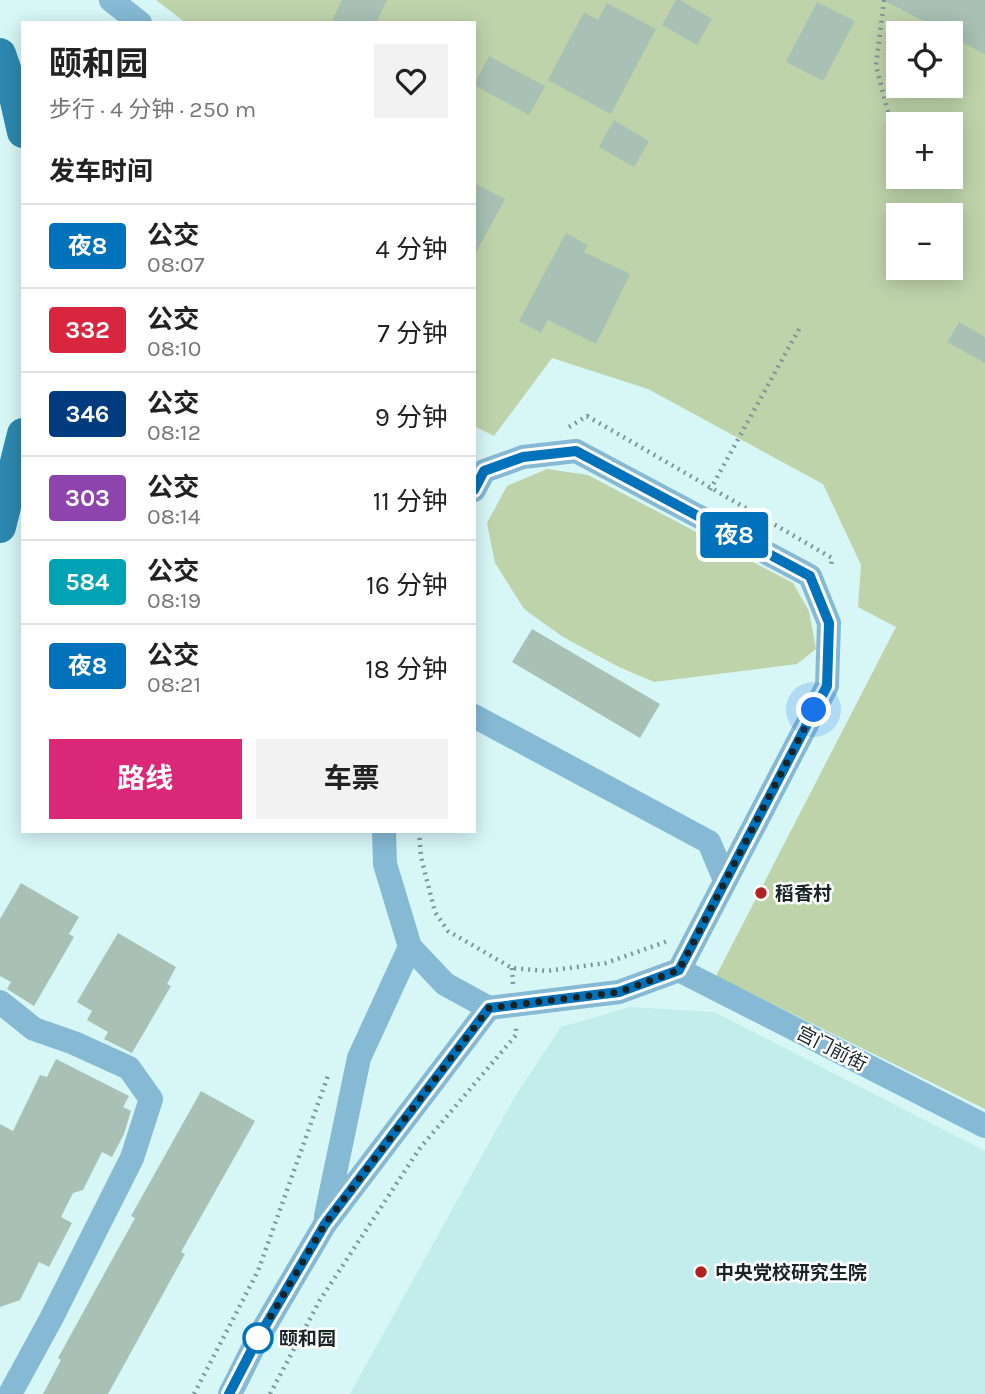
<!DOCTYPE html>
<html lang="zh">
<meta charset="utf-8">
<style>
body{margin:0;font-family:Karla,"Noto Sans SC",sans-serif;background:#f2f2f2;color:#222;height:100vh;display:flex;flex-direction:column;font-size:26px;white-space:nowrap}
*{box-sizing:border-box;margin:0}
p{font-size:23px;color:#767676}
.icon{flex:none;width:38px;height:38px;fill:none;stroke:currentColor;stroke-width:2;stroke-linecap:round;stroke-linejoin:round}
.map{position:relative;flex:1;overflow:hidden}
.side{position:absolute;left:21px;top:21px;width:455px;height:812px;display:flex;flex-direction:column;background:#fff;border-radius:0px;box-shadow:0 4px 18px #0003}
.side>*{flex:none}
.badge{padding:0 14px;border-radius:5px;font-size:24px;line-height:46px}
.fabs{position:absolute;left:886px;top:21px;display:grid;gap:14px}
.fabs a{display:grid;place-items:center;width:77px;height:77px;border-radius:0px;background:#fff;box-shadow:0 4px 18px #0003;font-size:35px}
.you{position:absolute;width:35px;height:35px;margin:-18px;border:5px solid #fff;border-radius:50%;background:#1a73e8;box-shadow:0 0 0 10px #1a73e833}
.map>.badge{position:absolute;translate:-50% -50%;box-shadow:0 0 0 4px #fff}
h2{padding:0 28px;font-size:26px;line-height:63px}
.round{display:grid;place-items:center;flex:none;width:74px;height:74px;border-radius:0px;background:#f2f2f2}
.head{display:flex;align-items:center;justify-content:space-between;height:119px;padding:0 28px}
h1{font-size:33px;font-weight:700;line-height:52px}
.primary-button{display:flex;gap:14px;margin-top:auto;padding:14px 28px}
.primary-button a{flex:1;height:80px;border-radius:0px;background:#db2777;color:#fff;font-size:28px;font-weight:700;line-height:80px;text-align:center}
.primary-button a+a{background:#f2f2f2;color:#222}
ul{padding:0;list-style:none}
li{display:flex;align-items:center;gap:21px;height:84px;padding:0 28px;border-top:2px solid #e0e0e0}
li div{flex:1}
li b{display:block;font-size:26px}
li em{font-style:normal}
li .badge{min-width:77px;font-weight:700;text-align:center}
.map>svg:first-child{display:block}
.built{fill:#c3eced}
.green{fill:#bed3aa;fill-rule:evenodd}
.building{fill:#a8c1b4}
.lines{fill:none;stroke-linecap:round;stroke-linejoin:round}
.path{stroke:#7f9696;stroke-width:4.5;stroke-dasharray:2 5;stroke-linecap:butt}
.minor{stroke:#85b9d4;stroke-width:24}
.major{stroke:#2d87ae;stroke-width:32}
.line-casing{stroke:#fff;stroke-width:16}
.line{stroke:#0072bc;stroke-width:10}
.walk{stroke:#182424;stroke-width:7;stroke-dasharray:0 12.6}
.poi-dot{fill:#b22221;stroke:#fff;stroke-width:2.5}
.stop-dot{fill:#fff;stroke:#0072bc;stroke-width:3.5}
.labels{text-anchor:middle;stroke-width:5;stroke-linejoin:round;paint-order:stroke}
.poi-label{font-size:19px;font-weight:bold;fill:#182424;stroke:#fff;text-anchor:start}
.street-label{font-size:19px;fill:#182424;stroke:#fff}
.stop-label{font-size:19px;font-weight:bold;fill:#182424;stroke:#fff;text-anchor:start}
</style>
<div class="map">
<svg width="985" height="1394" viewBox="0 0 985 1394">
<rect width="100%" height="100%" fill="#d7f6f6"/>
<!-- built -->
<path class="built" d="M 630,1007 L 714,1012 L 985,1151 L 985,1394 L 350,1394 L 514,1098 L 561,1027 Z"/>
<!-- green -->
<path class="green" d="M 156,0 L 985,0 L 985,1109 L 716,976 L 896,627 L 858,607 L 861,565 L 823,484 L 648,389 L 552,358 L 494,436 L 474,426 L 474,23 L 186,23 ZM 898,33 L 950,33 L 950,86 L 898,86 ZM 898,124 L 950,124 L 950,177 L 898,177 ZM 898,215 L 950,215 L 950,268 L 898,268 Z
M 547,469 L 588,475 L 793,583 L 809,611 L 816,649 L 797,664 L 654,682 L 619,667 L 563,637 L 524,609 L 495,563 L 487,523 L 507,486 Z"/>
<!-- building -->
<path class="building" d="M 342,0 L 387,0 L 376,23 L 331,23 Z
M 676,0 L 680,0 L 712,19 L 697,45 L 662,25 Z
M 883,0 L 985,0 L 985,54 L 950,36 L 950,33 L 946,33 Z
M 817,2 L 855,21 L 823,81 L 786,62 Z
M 607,3 L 656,29 L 611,114 L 548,80 L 584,12 L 598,20 Z
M 489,56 L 545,86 L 529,115 L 474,85 Z
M 614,120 L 649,141 L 634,167 L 599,147 Z
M 474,183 L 505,199 L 474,256 Z
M 566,233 L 588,245 L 584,252 L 630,274 L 596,344 L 548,320 L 541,333 L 519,321 Z
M 959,322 L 985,337 L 985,363 L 947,342 Z
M 532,629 L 660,704 L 640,738 L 512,662 Z
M 21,883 L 79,917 L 69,934 L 74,937 L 34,1006 L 7,989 L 11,982 L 0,976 L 0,919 Z
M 118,933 L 176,967 L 167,984 L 171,986 L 132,1053 L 104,1039 L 108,1032 L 87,1020 L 92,1011 L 77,1002 Z
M 56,1059 L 129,1096 L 123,1107 L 131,1111 L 124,1134 L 112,1157 L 102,1152 L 83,1190 L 73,1193 L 61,1217 L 72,1223 L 49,1267 L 39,1262 L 20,1300 L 0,1307 L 0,1124 L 13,1131 L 40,1075 L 47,1077 Z
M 201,1091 L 255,1121 L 181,1252 L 185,1254 L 108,1394 L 43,1394 L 61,1360 L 58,1358 L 135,1218 L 131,1216 Z"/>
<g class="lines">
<!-- path -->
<path class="path" d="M 884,0 L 876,66 L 895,138
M 569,427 L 587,416 L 832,558 L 831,566
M 710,490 L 799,329
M 419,831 L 421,857 L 435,912 L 448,931 L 512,968 L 547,971 L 606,963 L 668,941
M 512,968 L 513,984
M 194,1394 L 258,1271 L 329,1073
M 270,1394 L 320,1300 L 420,1148 L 516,1035 L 516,1028"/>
<!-- minor -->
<path class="minor" d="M 111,0 L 140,23
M 474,716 L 709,842 L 725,880
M 384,831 L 385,864 L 410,947 L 445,984 L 489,1008 L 619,992 L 679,970 L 827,686 L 829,623 L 810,576 L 576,451 L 523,457 L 484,471 L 474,490
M 679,970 L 985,1126
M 0,1002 L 34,1029 L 74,1043 L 129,1068 L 151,1099 L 132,1158 L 51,1319 L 10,1394
M 326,1216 L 359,1058 L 410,947
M 230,1394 L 258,1338 L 325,1224 L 489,1008"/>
<!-- major -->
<path class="major" d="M 0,54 L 16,101 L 23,132
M 0,527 L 23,434"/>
</g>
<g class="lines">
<defs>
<path id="line" d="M 229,1394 L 258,1338 L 325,1224 L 489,1008 L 619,992 L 679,970 L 827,686 L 829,623 L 810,576 L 576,451 L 523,457 L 484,471 L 474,490"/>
</defs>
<!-- line casing -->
<use href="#line" class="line-casing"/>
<!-- line -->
<use href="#line" class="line"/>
<!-- walk -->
<path class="walk" d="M 258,1338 L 325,1224 L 489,1008 L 619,992 L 679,970 L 814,710"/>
</g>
<!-- markers -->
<g class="poi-dot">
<circle cx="761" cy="893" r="7"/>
<circle cx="701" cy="1272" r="7"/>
</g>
<circle class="stop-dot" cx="258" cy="1338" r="14"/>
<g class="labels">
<!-- poi labels -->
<g class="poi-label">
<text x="775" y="900">稻香村</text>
<text x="715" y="1279">中央党校研究生院</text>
</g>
<!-- street labels -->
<g class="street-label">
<text transform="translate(832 1048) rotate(27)" y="7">宫门前街</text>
</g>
<!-- stop labels -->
<g class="stop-label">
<text x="279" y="1345">颐和园</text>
</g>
</g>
</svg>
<div class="fabs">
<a><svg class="icon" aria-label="locate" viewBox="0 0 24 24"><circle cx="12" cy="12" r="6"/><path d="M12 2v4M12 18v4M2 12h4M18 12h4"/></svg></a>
<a>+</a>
<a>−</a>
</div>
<div class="you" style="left:814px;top:710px"></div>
<b class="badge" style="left:734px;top:535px;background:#0072bc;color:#fff">夜8</b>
<section class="side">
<div class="head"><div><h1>颐和园</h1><p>步行 · 4 分钟 · 250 m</p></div><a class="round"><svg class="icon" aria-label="heart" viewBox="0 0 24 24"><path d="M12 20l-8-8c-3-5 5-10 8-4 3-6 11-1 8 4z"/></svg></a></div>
<h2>发车时间</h2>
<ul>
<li><span class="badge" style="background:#0072bc;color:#fff">夜8</span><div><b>公交</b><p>08:07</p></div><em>4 分钟</em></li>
<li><span class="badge" style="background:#d7263d;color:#fff">332</span><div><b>公交</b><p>08:10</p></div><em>7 分钟</em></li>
<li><span class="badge" style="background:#003b80;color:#fff">346</span><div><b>公交</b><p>08:12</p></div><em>9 分钟</em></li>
<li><span class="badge" style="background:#8e44ad;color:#fff">303</span><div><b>公交</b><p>08:14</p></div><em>11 分钟</em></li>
<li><span class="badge" style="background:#00a3b4;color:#fff">584</span><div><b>公交</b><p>08:19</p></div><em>16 分钟</em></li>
<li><span class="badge" style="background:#0072bc;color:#fff">夜8</span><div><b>公交</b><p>08:21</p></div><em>18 分钟</em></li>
</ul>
<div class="primary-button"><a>路线</a><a>车票</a></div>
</section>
</div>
